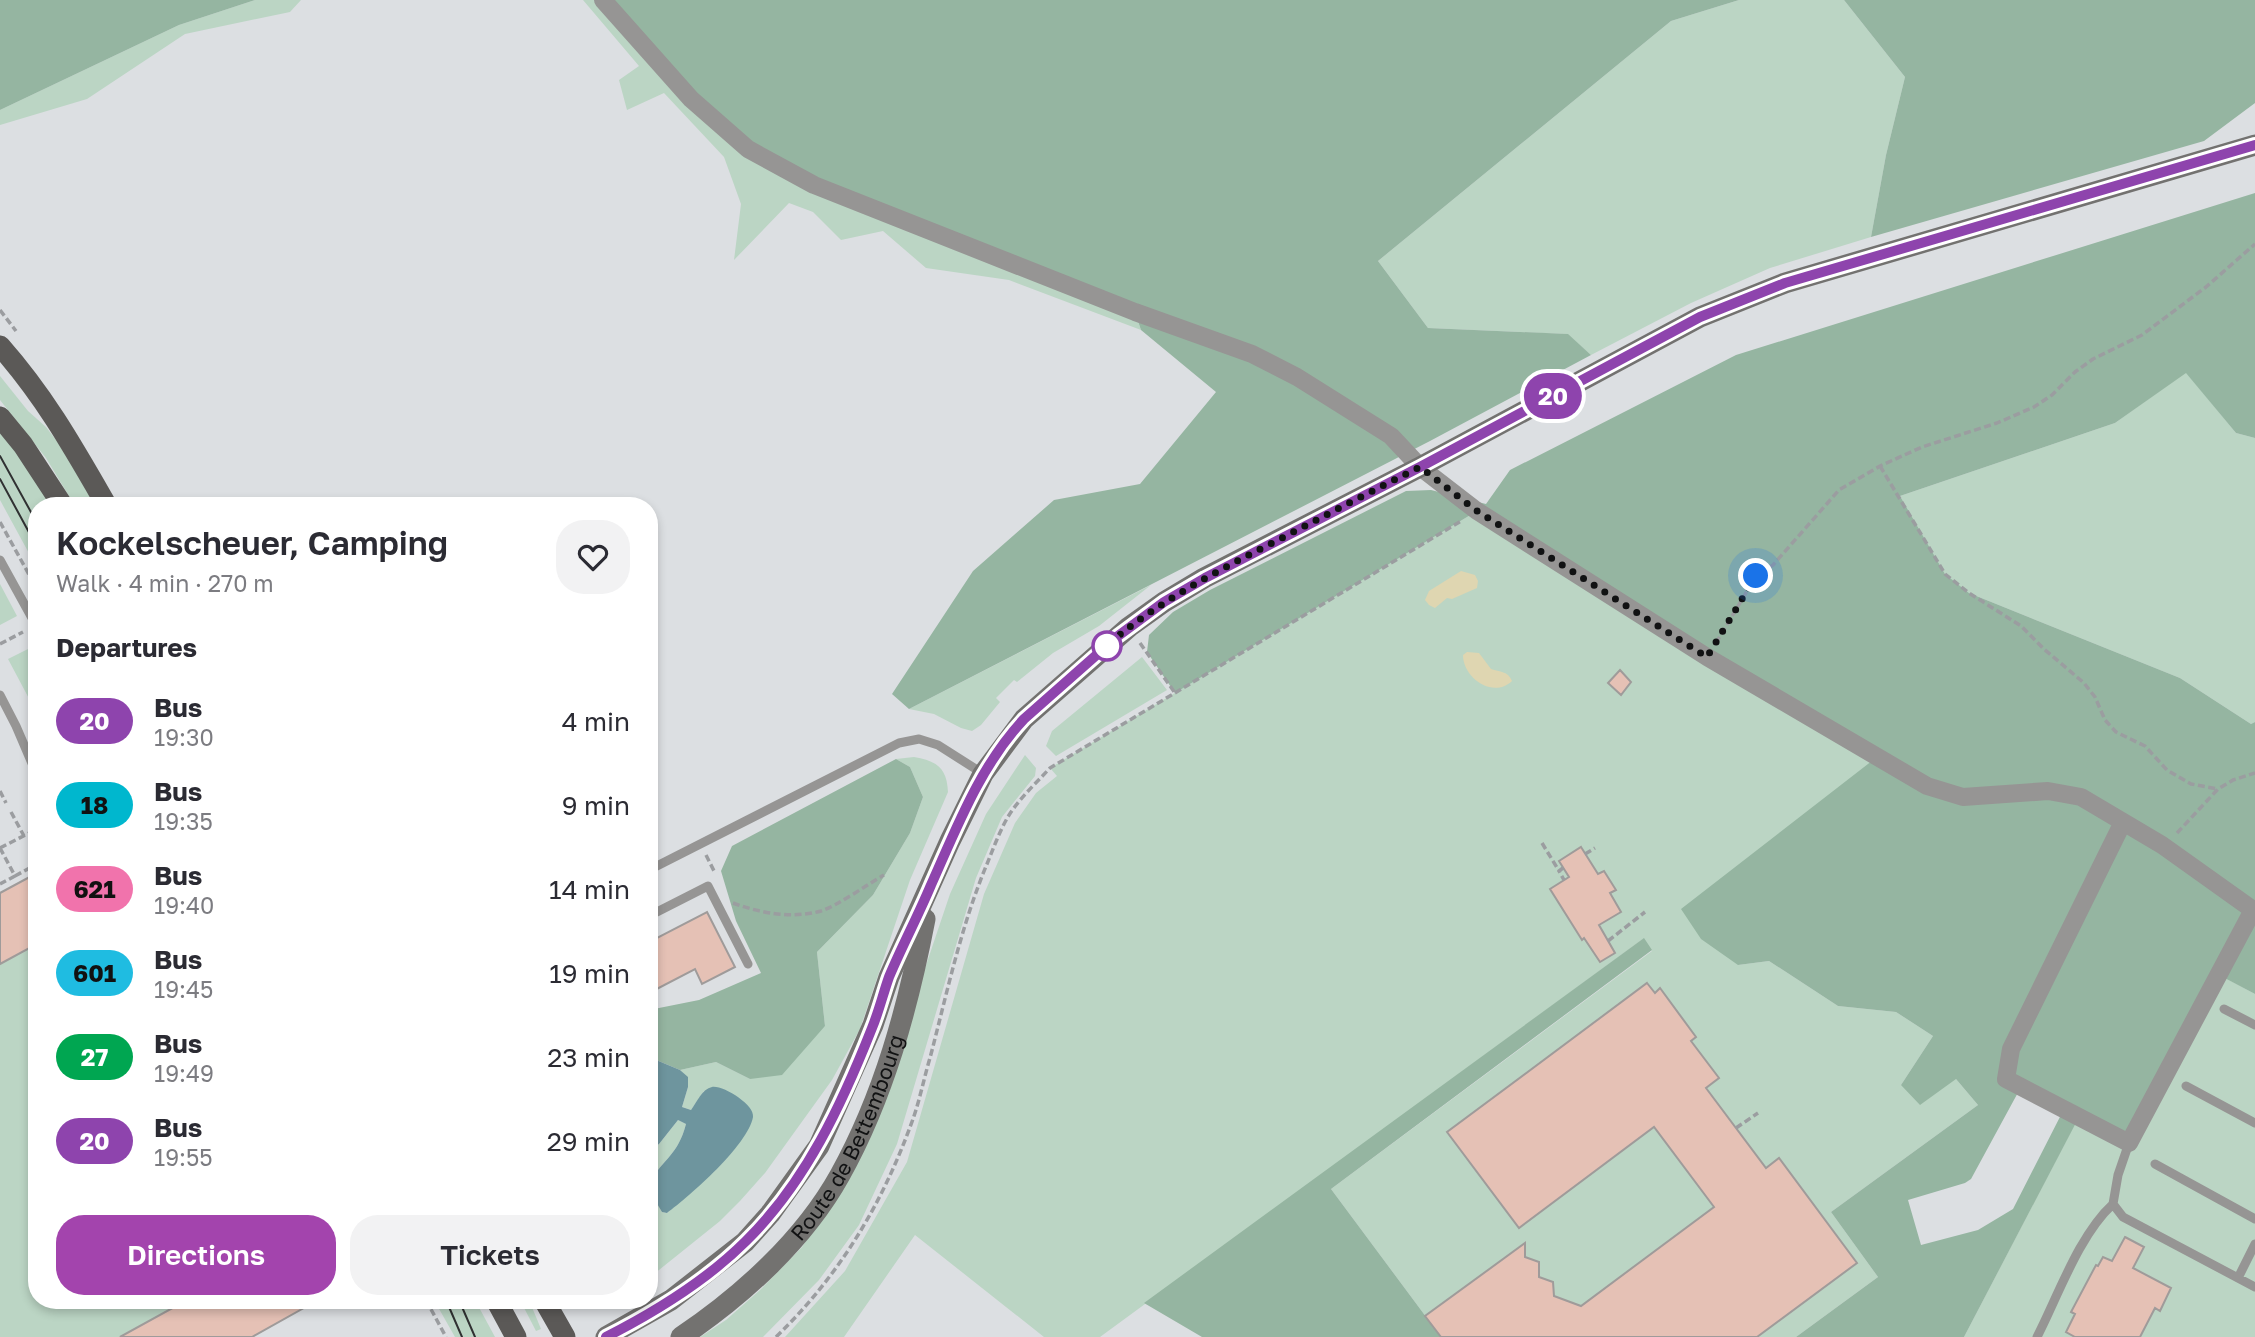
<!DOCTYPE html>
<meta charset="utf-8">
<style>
body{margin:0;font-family:"Golos Text",sans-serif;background:#f2f2f3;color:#2b2b33;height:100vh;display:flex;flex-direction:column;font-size:26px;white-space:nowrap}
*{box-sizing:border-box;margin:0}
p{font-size:23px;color:#7c7c81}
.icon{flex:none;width:38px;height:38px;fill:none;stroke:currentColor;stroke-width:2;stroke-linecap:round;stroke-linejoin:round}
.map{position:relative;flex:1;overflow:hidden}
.sheet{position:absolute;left:28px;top:497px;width:630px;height:812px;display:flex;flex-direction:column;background:#fff;border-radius:28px;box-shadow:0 4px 10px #0003}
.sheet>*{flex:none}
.badge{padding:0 14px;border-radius:23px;font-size:24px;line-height:46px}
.you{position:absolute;width:35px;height:35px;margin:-18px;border:5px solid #fff;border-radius:50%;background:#1a73e8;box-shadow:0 0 0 10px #1a73e833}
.map>.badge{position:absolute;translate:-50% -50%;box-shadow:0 0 0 4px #fff}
h2{padding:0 28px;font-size:26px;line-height:63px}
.round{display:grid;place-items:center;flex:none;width:74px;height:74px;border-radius:28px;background:#f2f2f3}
.headline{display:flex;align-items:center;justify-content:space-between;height:119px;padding:0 28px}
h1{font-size:33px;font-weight:600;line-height:52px}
.cta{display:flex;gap:14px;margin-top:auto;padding:14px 28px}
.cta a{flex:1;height:80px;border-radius:28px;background:#a344ad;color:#fff;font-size:28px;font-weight:600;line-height:80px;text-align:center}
.cta a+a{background:#f2f2f3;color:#2b2b33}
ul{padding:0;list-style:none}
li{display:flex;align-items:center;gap:21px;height:84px;padding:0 28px}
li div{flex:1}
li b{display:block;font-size:26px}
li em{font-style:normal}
li .badge{min-width:77px;font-weight:700;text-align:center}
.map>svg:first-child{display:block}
.green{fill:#bbd5c4}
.forest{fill:#95b5a1;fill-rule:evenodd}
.sand{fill:#dfd6b1}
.water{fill:#6e959e}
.building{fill:#e5c1b5;stroke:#9f9b9a;stroke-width:2}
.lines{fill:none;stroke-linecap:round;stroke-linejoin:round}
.path{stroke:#9b9da0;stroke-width:3.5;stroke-dasharray:7 3.5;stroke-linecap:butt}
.lane{stroke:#969594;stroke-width:9}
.street{stroke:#969594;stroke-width:18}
.secondary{stroke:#737270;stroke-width:21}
.primary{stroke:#5b5957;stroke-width:21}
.tram{stroke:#303132;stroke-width:2}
.line-casing{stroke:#fff;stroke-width:16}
.line{stroke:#8e44ad;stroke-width:10}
.walk{stroke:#111213;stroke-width:7;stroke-dasharray:0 12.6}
.stop-dot{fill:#fff;stroke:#8e44ad;stroke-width:3.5}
.labels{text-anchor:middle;stroke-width:5;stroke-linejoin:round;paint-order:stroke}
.street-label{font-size:21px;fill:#111213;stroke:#fff}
</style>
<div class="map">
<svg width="2255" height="1337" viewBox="0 0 2255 1337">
<rect width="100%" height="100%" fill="#dcdfe2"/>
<!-- green -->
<path class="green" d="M 255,0 L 301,0 L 290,12 L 185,34 L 87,99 L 0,125 L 0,110 L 179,25 Z
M 583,0 L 603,0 L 1135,312 L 1141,330 L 1009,280 L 926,268 L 883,231 L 841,240 L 813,212 L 789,203 L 734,260 L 741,204 L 724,157 L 664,93 L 627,110 L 619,80 L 639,66 Z
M 1739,0 L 1844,0 L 1905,77 L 1886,155 L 1871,237 L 1770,268 L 1691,303 L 1591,355 L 1567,334 L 1428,328 L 1378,261 L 1671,21 Z
M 2186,372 L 2236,433 L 2255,438 L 2255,722 L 2251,724 L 2180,678 L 1969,593 L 1945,574 L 1900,496 L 2115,423 Z
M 0,376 L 28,411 L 46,427 L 59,444 L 96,506 L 75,506 L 46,458 L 0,400 Z
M 0,433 L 15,450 L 52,506 L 37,506 L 37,568 L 0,500 Z
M 1477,511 L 1877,757 L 1738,965 L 1769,961 L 1838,1006 L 1896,1012 L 1933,1036 L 1901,1085 L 1956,1079 L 1978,1105 L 1831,1212 L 1878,1277 L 1796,1337 L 1441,1337 L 1331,1189 L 1652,951 L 1643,939 L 1100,1337 L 1044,1337 L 915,1235 L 844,1337 L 785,1337 L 845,1271 L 907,1162 L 984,894 L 1015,823 L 1036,793 L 1057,776 L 1050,768 Z
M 0,584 L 17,616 L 0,625 Z
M 1151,585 L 1099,626 L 1053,653 L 1017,682 L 1014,680 L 996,698 L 1000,702 L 981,725 L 972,731 L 961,728 L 934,714 L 909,709 Z
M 34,646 L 37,650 L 37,706 L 34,708 L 8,659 Z
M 1142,657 L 1167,690 L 1056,756 L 1046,746 L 1052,731 Z
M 1025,755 L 1036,768 L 1035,776 L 1002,817 L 976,878 L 897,1144 L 859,1225 L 819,1280 L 763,1337 L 700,1337 L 726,1320 L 760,1290 L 802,1247 L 852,1171 L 888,1078 L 950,894 L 986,814 Z
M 914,757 C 937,761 947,768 948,792 L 910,880 L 860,1029 L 832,1080 L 765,1173 L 740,1201 L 720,1221 L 649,1278 L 649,1187 L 662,1212 L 667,1213 L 722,1163 L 704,1091 L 691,1110 L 682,1107 L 688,1087 L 688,1078 L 680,1070 L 716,1062 L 750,1079 L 825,1026 L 817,952 L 873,895 L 910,833 L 923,797 L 910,767 L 896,759 Z
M 37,873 L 37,1300 L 318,1300 L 252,1337 L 0,1337 L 0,893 Z
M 2218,974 L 2255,994 L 2255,1337 L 1964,1337 L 2079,1116 Z
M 678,1120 L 686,1124 C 678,1155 664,1158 649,1183 L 649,1151 L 659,1144 Z
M 434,1300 L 475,1300 L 495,1337 L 455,1337 Z
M 520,1300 L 529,1300 L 541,1329 L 536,1331 Z
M 565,1300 L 610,1300 C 594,1308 580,1309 565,1300 Z"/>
<!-- forest -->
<path class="forest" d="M 0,0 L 255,0 L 179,25 L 0,110 Z
M 603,0 L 1739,0 L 1671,21 L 1378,261 L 1428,328 L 1568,334 L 1591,355 L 1430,441 L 909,709 L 892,694 L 973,571 L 1054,500 L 1140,484 L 1216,392 L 1141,330 L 1135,312 L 748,149 Z
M 1844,0 L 2255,0 L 2255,103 L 2204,141 L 1871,237 L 1886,155 L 1905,77 Z
M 2255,193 L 2255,438 L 2236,433 L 2186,373 L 2115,423 L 1900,496 L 1945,574 L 1969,593 L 2180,678 L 2251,724 L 2255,722 L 2255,994 L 2219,975 L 2129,1143 L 2079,1117 L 1964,1337 L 1796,1337 L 1878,1277 L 1831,1212 L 1978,1105 L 1956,1079 L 1920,1105 L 1901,1085 L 1933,1036 L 1896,1012 L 1838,1006 L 1769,961 L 1738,965 L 1701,939 L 1681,909 L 1877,757 L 1477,511 L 1175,693 L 1147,652 L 1149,635 L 1173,612 L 1210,590 L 1406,491 L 1431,490 L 1486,504 L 1510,470 L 1736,355 ZM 2021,1087 L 2064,1109 L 2013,1209 L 1978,1230 L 1921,1245 L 1908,1200 L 1965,1183 L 1971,1179 Z
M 896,759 L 910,767 L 923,797 L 910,833 L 873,895 L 817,952 L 825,1026 L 782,1075 L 750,1079 L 716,1062 L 680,1070 L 649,1057 L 649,1010 L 699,1000 L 761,973 L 736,921 L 721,871 L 732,846 Z
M 1644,938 L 1652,950 L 1331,1189 L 1441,1337 L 1202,1337 L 1144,1303 Z"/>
<!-- sand -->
<path class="sand" d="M 1461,571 L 1475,575 L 1478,581 L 1477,588 L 1452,599 L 1447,598 L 1435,608 L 1429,605 L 1425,600 L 1429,591 Z
M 1467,652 L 1479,653 L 1491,669 C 1500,672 1508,671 1512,681 C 1493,699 1463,678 1463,655 Z"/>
<!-- water -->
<path class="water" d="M 649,1057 L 680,1070 L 688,1077 L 688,1087 L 682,1107 L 691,1110 C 697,1102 702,1089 712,1087 C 723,1085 755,1105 753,1117 C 748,1145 690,1196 667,1213 L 662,1212 L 650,1192 L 649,1183 C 664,1158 678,1155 686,1124 L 678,1120 L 659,1144 L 649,1151 Z"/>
<!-- building -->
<path class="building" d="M 1620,670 L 1631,682 L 1621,695 L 1608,683 Z
M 1581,847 L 1598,874 L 1604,871 L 1616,890 L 1610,893 L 1621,912 L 1599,925 L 1615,953 L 1600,962 L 1584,938 L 1582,940 L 1550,889 L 1569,877 L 1559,861 Z
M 37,873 L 37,944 L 0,964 L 0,893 Z
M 707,912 L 735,967 L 702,984 L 695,969 L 649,993 L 649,942 Z
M 1647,983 L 1655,993 L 1660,988 L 1696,1037 L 1691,1041 L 1719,1078 L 1706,1088 L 1766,1168 L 1779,1158 L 1857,1263 L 1757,1337 L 1441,1337 L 1425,1316 L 1525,1243 L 1525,1257 L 1539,1262 L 1539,1277 L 1553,1282 L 1554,1296 L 1581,1306 L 1714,1207 L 1654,1127 L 1519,1228 L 1447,1132 Z
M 2125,1237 L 2144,1247 L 2133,1268 L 2171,1288 L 2160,1311 L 2155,1308 L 2140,1337 L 2075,1337 L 2066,1332 L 2075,1314 L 2071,1312 L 2096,1265 L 2098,1266 L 2103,1257 L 2112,1261 Z
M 187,1300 L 318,1300 L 252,1337 L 120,1337 Z"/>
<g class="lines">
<!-- path -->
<path class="path" d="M 0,310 L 16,331
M 1880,466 L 1945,574 L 1969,593 L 2021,626 L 2044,649 L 2084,683 L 2095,697 L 2105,720 L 2116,732 L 2145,746 L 2167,770 L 2191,784 L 2218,789
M 0,522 L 37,589
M 1140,643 L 1175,693
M 1716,643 L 1756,576 L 1773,565 L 1839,490 L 1880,466 L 1922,447 L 1997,423 L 2034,407 L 2052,395 L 2075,372 L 2093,359 L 2142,335 L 2206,287 L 2255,244
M 0,644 L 23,632
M 0,791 L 6,803
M 11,812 L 24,836
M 2177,833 L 2218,789 L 2233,780 L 2255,773
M 1542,843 L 1559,871
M 0,848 L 15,876 L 0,884
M 0,848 L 37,829
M 1585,854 L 1595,848
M 706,855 L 715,873
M 1563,868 L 1559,871 L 1564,880
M 15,876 L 37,864
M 733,903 C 760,913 792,919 821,911 C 837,906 868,884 884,875
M 1608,941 L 1645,912
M 1736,1128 L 1758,1113
M 426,1300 L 446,1337
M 776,1337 C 840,1275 883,1203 913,1119 C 920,1099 924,1078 930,1058 C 947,993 961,926 987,864 C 994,847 1001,827 1011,812 C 1022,796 1037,782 1050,768 L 1461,521"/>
<!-- lane -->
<path class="lane" d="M 0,560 L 37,627
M 0,695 L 16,726 L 37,775
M 649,870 L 899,743 L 919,739 L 938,745 L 982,773
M 649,916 L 708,886 L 748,964
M 2224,1009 L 2255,1025
M 2186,1086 L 2255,1123
M 2129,1143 L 2118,1175 L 2113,1204 L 2123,1217 L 2255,1287
M 2155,1164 L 2255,1219
M 2238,1278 L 2255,1244
M 2037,1337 C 2058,1296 2079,1235 2113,1204"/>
<!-- street -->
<path class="street" d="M 603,0 L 691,99 L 748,149 L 814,185 L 1135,312 L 1252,354 L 1297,377 L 1391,436 L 1420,467 L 1477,511 L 1707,657 L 1927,786 L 1963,797 L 2048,791 L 2081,797 L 2162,845 L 2253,910 L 2129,1143 L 2006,1079 L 2011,1049 L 2123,822"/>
<!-- secondary -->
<g class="secondary">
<path d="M 606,1337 L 671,1300 L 745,1242 L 770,1214 L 819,1146 L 873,1025 L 889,977 L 950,841 L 983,774 L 1024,719 L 1129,627 L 1164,602 L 1204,578 L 1420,467 L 1700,317 L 1785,283 L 2255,145"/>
<path id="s1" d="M 681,1337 C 742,1296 804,1240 840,1175 C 884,1096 908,1007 925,919"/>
</g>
<!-- primary -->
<path class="primary" d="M 0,346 C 45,397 73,447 107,506
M 0,417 L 23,445 L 63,506
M 496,1300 L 516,1337
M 544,1300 L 565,1337"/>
<!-- tram -->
<path class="tram" d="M 0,456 L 37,523
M 0,479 L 37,547
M 446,1300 L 462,1337
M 459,1300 L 475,1337"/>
</g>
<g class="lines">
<defs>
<path id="line" d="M 606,1337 C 655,1312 707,1280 746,1241 C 806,1182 842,1104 872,1028 C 879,1011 883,994 889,977 C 902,946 918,916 931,885 C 957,827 980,766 1024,719 L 1118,636 L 1164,602 L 1205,578 L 1420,467 L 1700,317 L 1785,283 L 2255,145"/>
</defs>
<!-- line casing -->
<use href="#line" class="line-casing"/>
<!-- line -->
<use href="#line" class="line"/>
<!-- walk -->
<path class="walk" d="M 1107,646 L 1099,652 C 1152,605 1213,573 1276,541 C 1324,516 1372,491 1420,467 L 1477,511 L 1707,657 L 1756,576"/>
</g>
<!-- markers -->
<circle class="stop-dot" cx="1107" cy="646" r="14"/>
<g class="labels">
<!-- street labels -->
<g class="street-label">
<text dy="7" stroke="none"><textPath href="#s1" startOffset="266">Route de Bettembourg</textPath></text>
</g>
</g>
</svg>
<div class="you" style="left:1756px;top:576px"></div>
<b class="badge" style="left:1553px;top:396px;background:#8e44ad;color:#fff">20</b>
<section class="sheet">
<div class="headline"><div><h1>Kockelscheuer, Camping</h1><p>Walk · 4 min · 270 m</p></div><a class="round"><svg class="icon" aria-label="heart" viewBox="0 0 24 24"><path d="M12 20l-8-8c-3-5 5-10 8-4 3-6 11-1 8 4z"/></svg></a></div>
<h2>Departures</h2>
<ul>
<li><span class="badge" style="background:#8e44ad;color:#fff">20</span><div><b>Bus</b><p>19:30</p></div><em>4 min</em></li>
<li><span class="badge" style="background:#00b7ce;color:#111">18</span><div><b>Bus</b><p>19:35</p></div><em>9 min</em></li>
<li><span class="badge" style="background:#f173ac;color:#111">621</span><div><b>Bus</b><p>19:40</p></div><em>14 min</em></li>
<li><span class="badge" style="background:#1fbce1;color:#111">601</span><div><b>Bus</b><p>19:45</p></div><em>19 min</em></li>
<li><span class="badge" style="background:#00a651;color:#fff">27</span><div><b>Bus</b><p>19:49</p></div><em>23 min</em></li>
<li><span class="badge" style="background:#8e44ad;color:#fff">20</span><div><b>Bus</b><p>19:55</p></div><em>29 min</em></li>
</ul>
<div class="cta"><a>Directions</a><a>Tickets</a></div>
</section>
</div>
